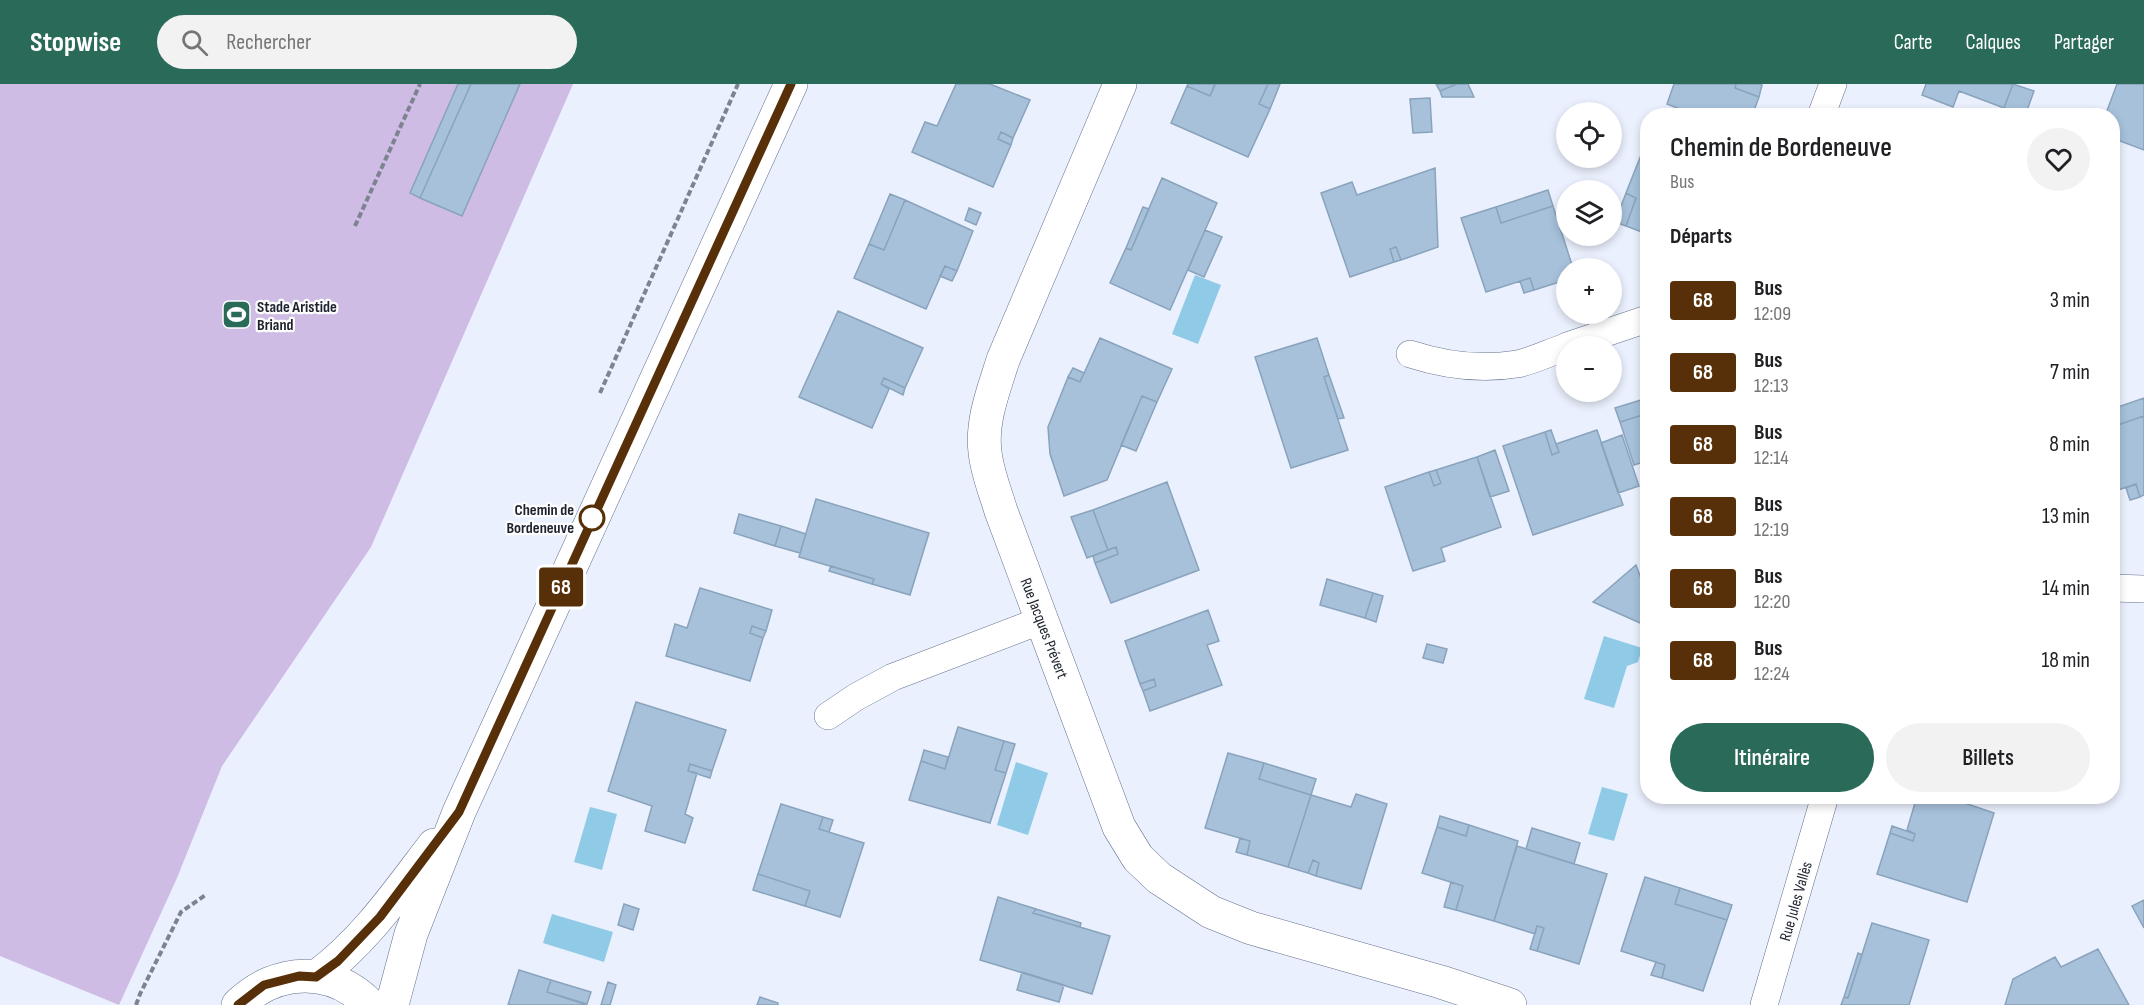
<!DOCTYPE html>
<html lang="fr">
<meta charset="utf-8">
<style>
body{margin:0;font-family:"Sofia Sans Condensed",sans-serif;background:#f2f2f2;color:#202124;height:100vh;display:flex;flex-direction:column;font-size:22px;white-space:nowrap}
*{box-sizing:border-box;margin:0}
p{font-size:20px;color:#757577}
.icon{flex:none;width:33px;height:33px;fill:none;stroke:currentColor;stroke-width:2;stroke-linecap:round;stroke-linejoin:round}
.map{position:relative;flex:1;overflow:hidden}
.side{position:absolute;left:1640px;top:24px;width:480px;height:696px;display:flex;flex-direction:column;background:#fff;border-radius:24px;box-shadow:0 3px 9px #0003}
.side>*{flex:none}
.badge{padding:0 12px;border-radius:4px;font-size:21px;line-height:39px}
.buttons{position:absolute;left:1556px;top:18px;display:grid;gap:12px}
.buttons a{display:grid;place-items:center;width:66px;height:66px;border-radius:50%;background:#fff;box-shadow:0 3px 9px #0003;font-size:30px}
.map>.badge{position:absolute;translate:-50% -50%;box-shadow:0 0 0 3px #fff}
h2{padding:0 30px;font-size:22px;line-height:54px}
.round{display:grid;place-items:center;flex:none;width:63px;height:63px;border-radius:32px;background:#f2f2f2}
.head{display:flex;align-items:center;justify-content:space-between;height:102px;padding:0 30px}
h1{font-size:28px;font-weight:600;line-height:45px}
.button{display:flex;gap:12px;margin-top:auto;padding:12px 30px}
.button a{flex:1;height:69px;border-radius:36px;background:#296a59;color:#fff;font-size:24px;font-weight:600;line-height:69px;text-align:center}
.button a+a{background:#f2f2f2;color:#202124}
ul{padding:0;list-style:none}
li{display:flex;align-items:center;gap:18px;height:72px;padding:0 30px}
li div{flex:1}
li b{display:block;font-size:22px}
li em{font-style:normal}
li .badge{min-width:66px;font-weight:700;text-align:center}
header{display:flex;align-items:center;gap:36px;box-sizing:border-box;height:84px;padding:0 30px;background:#296a59;color:#fff}
header strong{font-size:28px}
nav{display:flex;gap:33px;margin-inline-start:auto;font-size:21px}
.search{width:420px;height:54px;background:#f2f2f2;display:flex;align-items:center;gap:15px;box-sizing:border-box;padding:0 21px;border-radius:33px;color:#757577;font-size:22px}
.map>svg:first-child{display:block}
.green{fill:#cebce5}
.water{fill:#8fcae7}
.building{fill:#a7c1db;stroke:#89a3bc;stroke-width:1.5}
.lines{fill:none;stroke-linecap:round;stroke-linejoin:round}
.lane-casing{stroke:#64708d;stroke-width:28}
.street-casing{stroke:#64708d;stroke-width:34}
.secondary-casing{stroke:#64708d;stroke-width:34}
.path{stroke:#7e8390;stroke-width:4;stroke-dasharray:6 3;stroke-linecap:butt}
.lane{stroke:#fff;stroke-width:27}
.street{stroke:#fff;stroke-width:33}
.secondary{stroke:#fff;stroke-width:33}
.line-casing{stroke:#fff;stroke-width:14}
.line{stroke:#572f08;stroke-width:9}
.stop-dot{fill:#fff;stroke:#572f08;stroke-width:3}
.labels{text-anchor:middle;stroke-width:4.5;stroke-linejoin:round;paint-order:stroke}
.poi-label{font-size:16px;font-weight:bold;fill:#1d222e;stroke:#fdfdfd;text-anchor:start}
.stop-label{font-size:16px;font-weight:bold;fill:#1d222e;stroke:#fdfdfd;text-anchor:end}
.street-label{font-size:16px;fill:#1d222e;stroke:#fdfdfd}
</style>
<header>
<strong>Stopwise</strong>
<div class="search"><svg class="icon" aria-label="search" viewBox="0 0 24 24"><circle cx="10" cy="10" r="6"/><path d="M15 15l6 6"/></svg>Rechercher</div>
<nav><a>Carte</a><a>Calques</a><a>Partager</a></nav>
</header>
<div class="map">
<svg width="2144" height="921" viewBox="0 0 2144 921">
<rect width="100%" height="100%" fill="#eaf0fd"/>
<!-- green -->
<path class="green" d="M 0,0 L 573,0 L 371,463 L 222,682 L 177,794 L 119,921 L 0,872 Z"/>
<!-- water -->
<path class="water" d="M 1195,191 L 1221,201 L 1198,260 L 1172,250 Z
M 1604,552 L 1642,564 L 1638,578 L 1627,582 L 1614,624 L 1584,615 Z
M 1016,678 L 1048,689 L 1028,751 L 997,741 Z
M 1602,703 L 1628,710 L 1614,757 L 1588,750 Z
M 590,723 L 617,730 L 602,786 L 574,778 Z
M 552,830 L 613,848 L 604,878 L 543,859 Z"/>
<!-- building -->
<path class="building" d="M 458,0 L 471,0 L 420,114 L 410,109 Z
M 471,0 L 520,0 L 462,132 L 420,114 Z
M 956,0 L 990,0 L 1030,16 L 1013,54 L 1001,48 L 998,55 L 1011,61 L 993,103 L 912,68 L 925,38 L 937,42 Z
M 1188,0 L 1213,0 L 1215,1 L 1210,12 L 1187,2 Z
M 1215,0 L 1268,0 L 1259,20 L 1270,25 L 1248,73 L 1171,39 L 1187,2 L 1210,12 Z
M 1268,0 L 1280,0 L 1270,25 L 1259,20 Z
M 1436,0 L 1457,0 L 1440,7 Z
M 1457,0 L 1468,0 L 1474,13 L 1442,13 L 1440,7 Z
M 1674,0 L 1736,0 L 1735,4 L 1759,13 L 1752,32 L 1697,32 L 1667,20 Z
M 1736,0 L 1759,0 L 1762,1 L 1759,13 L 1735,4 Z
M 1926,0 L 2013,0 L 2004,24 L 1959,7 L 1953,23 L 1922,11 Z
M 2013,0 L 2034,7 L 2025,32 L 2004,24 Z
M 2117,0 L 2144,0 L 2144,66 L 2112,54 L 2112,32 L 2105,32 Z
M 1430,14 L 1432,48 L 1413,49 L 1410,15 Z
M 1001,48 L 1013,54 L 1011,61 L 998,55 Z
M 1645,61 L 1647,62 L 1647,150 L 1626,142 L 1636,114 L 1626,109 Z
M 1435,84 L 1438,163 L 1401,176 L 1396,163 L 1390,165 L 1394,178 L 1350,193 L 1321,109 L 1352,98 L 1357,111 Z
M 1162,94 L 1217,119 L 1170,226 L 1110,199 L 1126,164 L 1131,166 Z
M 1548,106 L 1553,122 L 1501,139 L 1496,123 Z
M 1626,109 L 1636,114 L 1626,142 L 1615,138 Z
M 890,110 L 905,116 L 884,166 L 869,160 Z
M 905,116 L 973,147 L 957,187 L 945,182 L 926,225 L 854,194 L 869,160 L 884,166 Z
M 1553,122 L 1573,184 L 1566,184 L 1566,196 L 1534,206 L 1530,194 L 1486,208 L 1461,134 L 1496,123 L 1501,139 Z
M 1143,123 L 1149,125 L 1131,166 L 1126,164 Z
M 969,124 L 981,129 L 976,141 L 965,136 Z
M 1205,146 L 1222,153 L 1204,193 L 1188,186 Z
M 1396,163 L 1401,176 L 1394,178 L 1390,165 Z
M 945,182 L 957,187 L 952,197 L 940,192 Z
M 1530,194 L 1534,206 L 1524,209 L 1520,197 Z
M 838,227 L 923,264 L 905,304 L 884,294 L 881,300 L 889,305 L 872,344 L 799,313 Z
M 1100,254 L 1172,285 L 1157,318 L 1142,312 L 1107,396 L 1064,412 L 1050,370 L 1048,343 L 1068,293 L 1080,298 Z
M 1317,254 L 1329,291 L 1324,293 L 1348,366 L 1291,384 L 1255,273 Z
M 1073,284 L 1084,289 L 1080,298 L 1068,293 Z
M 1329,291 L 1344,334 L 1338,335 L 1324,293 Z
M 884,294 L 905,304 L 903,311 L 881,300 Z
M 1142,312 L 1157,318 L 1136,367 L 1121,361 Z
M 1647,314 L 1647,377 L 1634,381 L 1620,338 L 1646,330 L 1641,316 Z
M 2144,314 L 2144,332 L 2112,343 L 2112,325 Z
M 1641,316 L 1646,330 L 1620,338 L 1615,324 Z
M 2144,332 L 2144,411 L 2140,413 L 2136,400 L 2112,408 L 2112,343 Z
M 1551,346 L 1559,368 L 1552,371 L 1545,348 Z
M 1597,346 L 1623,421 L 1533,451 L 1503,362 L 1545,348 L 1552,371 L 1559,368 L 1556,360 Z
M 1622,351 L 1639,402 L 1618,409 L 1601,359 Z
M 1495,366 L 1509,407 L 1490,413 L 1477,373 Z
M 1477,373 L 1501,443 L 1441,464 L 1445,477 L 1413,487 L 1385,403 L 1429,388 L 1434,402 L 1441,399 L 1436,386 Z
M 1436,386 L 1441,399 L 1434,402 L 1429,388 Z
M 1167,398 L 1199,486 L 1111,519 L 1095,479 L 1118,470 L 1116,463 L 1108,466 L 1093,426 Z
M 2136,400 L 2140,413 L 2130,416 L 2126,404 Z
M 816,415 L 929,449 L 910,511 L 872,500 L 874,495 L 799,473 Z
M 1093,426 L 1108,466 L 1087,474 L 1071,433 Z
M 739,430 L 781,442 L 775,462 L 734,449 Z
M 781,442 L 806,450 L 800,469 L 775,462 Z
M 1116,463 L 1118,470 L 1095,479 L 1093,472 Z
M 1636,481 L 1647,511 L 1647,542 L 1593,518 Z
M 831,482 L 874,495 L 872,500 L 829,487 Z
M 1327,495 L 1373,509 L 1365,534 L 1320,521 Z
M 700,504 L 772,526 L 766,547 L 752,542 L 750,549 L 763,554 L 750,597 L 666,572 L 675,540 L 687,544 Z
M 1373,509 L 1383,512 L 1376,538 L 1365,534 Z
M 1208,526 L 1219,557 L 1207,561 L 1222,601 L 1150,627 L 1143,607 L 1156,602 L 1154,595 L 1140,600 L 1125,557 Z
M 752,542 L 766,547 L 763,554 L 750,549 Z
M 1427,560 L 1447,565 L 1443,579 L 1423,574 Z
M 1154,595 L 1156,602 L 1143,607 L 1140,600 Z
M 636,618 L 726,646 L 712,687 L 690,680 L 688,687 L 697,689 L 685,730 L 693,734 L 685,759 L 645,747 L 652,722 L 608,707 Z
M 958,643 L 1004,657 L 995,686 L 1006,689 L 990,739 L 909,716 L 921,677 L 945,685 Z
M 1004,657 L 1015,660 L 1006,689 L 995,686 Z
M 924,666 L 948,673 L 945,685 L 921,677 Z
M 1228,669 L 1264,679 L 1259,695 L 1311,711 L 1288,783 L 1247,771 L 1250,757 L 1205,744 Z
M 1264,679 L 1316,695 L 1311,711 L 1259,695 Z
M 690,680 L 712,687 L 710,694 L 688,687 Z
M 1356,710 L 1387,720 L 1361,805 L 1316,792 L 1319,779 L 1313,776 L 1308,789 L 1288,783 L 1311,711 L 1351,723 Z
M 1917,712 L 1944,712 L 1994,729 L 1967,818 L 1877,790 L 1890,749 L 1913,757 L 1915,750 L 1907,746 Z
M 781,720 L 823,733 L 819,745 L 864,759 L 840,833 L 805,822 L 810,807 L 758,790 Z
M 1440,732 L 1469,741 L 1466,752 L 1437,743 Z
M 823,733 L 833,736 L 829,748 L 819,745 Z
M 1469,741 L 1518,757 L 1494,837 L 1456,826 L 1463,802 L 1422,789 L 1437,743 L 1466,752 Z
M 1892,742 L 1915,750 L 1913,757 L 1890,749 Z
M 1532,744 L 1580,759 L 1574,780 L 1526,765 Z
M 1240,754 L 1250,757 L 1247,771 L 1236,768 Z
M 1517,762 L 1607,790 L 1579,880 L 1537,867 L 1544,844 L 1537,842 L 1535,850 L 1494,837 Z
M 1313,776 L 1319,779 L 1316,792 L 1308,789 Z
M 758,790 L 810,807 L 805,822 L 753,806 Z
M 1645,793 L 1680,804 L 1675,820 L 1727,836 L 1703,907 L 1662,894 L 1665,881 L 1621,867 Z
M 1451,798 L 1463,802 L 1456,826 L 1444,823 Z
M 1680,804 L 1732,821 L 1727,836 L 1675,820 Z
M 998,813 L 1036,825 L 1033,829 L 1110,852 L 1092,910 L 980,876 Z
M 2144,816 L 2144,844 L 2132,822 Z
M 624,820 L 639,825 L 633,846 L 618,841 Z
M 1036,825 L 1081,839 L 1080,843 L 1033,829 Z
M 1872,839 L 1929,856 L 1909,921 L 1841,921 L 1844,913 L 1848,914 Z
M 1537,842 L 1544,844 L 1537,867 L 1530,865 Z
M 2098,865 L 2129,921 L 2005,921 L 2013,895 L 2055,873 L 2061,883 Z
M 1858,869 L 1862,871 L 1848,914 L 1844,913 Z
M 1656,878 L 1665,881 L 1662,894 L 1651,891 Z
M 519,886 L 551,896 L 547,908 L 587,921 L 508,921 Z
M 1022,888 L 1064,901 L 1059,918 L 1017,906 Z
M 551,896 L 591,908 L 587,920 L 547,908 Z
M 608,898 L 616,901 L 610,921 L 601,921 Z
M 760,913 L 778,919 L 778,921 L 757,921 Z"/>
<g class="lines">
<defs>
<path id="lane" d="M 1821,32 L 1833,0
M 1567,262 L 1647,235
M 1410,270 C 1444,281 1481,286 1517,280 C 1533,277 1550,268 1566,263
M 2112,504 L 2144,505
M 828,632 L 856,613 L 893,593 L 1042,536
M 1764,921 L 1825,712"/>
<path id="street" d="M 1120,0 L 1003,276 C 994,305 981,337 985,368 C 987,388 995,407 1001,427 L 1119,743 L 1138,774 L 1159,794 L 1211,828 L 1251,844 L 1441,898 L 1510,921"/>
<path id="secondary" d="M 316,893 C 365,857 398,808 434,761
M 238,921 C 277,883 332,882 370,921
M 392,921 L 411,850 L 459,728 L 791,0"/>
</defs>
<!-- lane casing -->
<use href="#lane" class="lane-casing"/>
<!-- street casing -->
<use href="#street" class="street-casing"/>
<!-- secondary casing -->
<use href="#secondary" class="secondary-casing"/>
<!-- path -->
<path class="path" d="M 355,142 L 420,0
M 600,309 L 738,0
M 136,921 L 140,910 L 181,828 L 207,810"/>
<!-- lane -->
<use href="#lane" class="lane"/>
<!-- street -->
<use href="#street" class="street"/>
<!-- secondary -->
<use href="#secondary" class="secondary"/>
</g>
<g class="lines">
<defs>
<path id="line" d="M 238,921 L 264,901 L 299,892 L 316,893 L 338,877 L 380,833 L 459,728 L 791,0"/>
</defs>
<!-- line casing -->
<use href="#line" class="line-casing"/>
<!-- line -->
<use href="#line" class="line"/>
</g>
<!-- icons -->
<defs>
<symbol id="stadium-square" viewBox="-11 -11 22 22"><rect x="-9" y="-9" width="18" height="18" rx="4" fill="#296a59" stroke="#fdfdfd"/><path d="M0-5a6.5 5 0 1 0 0 10a6.5 5 0 1 0 0-10ZM-3.5-1.8h7v3.6h-7Z" fill="#fff"/></symbol>
</defs>
<g fill-rule="evenodd">
<use href="#stadium-square" x="220" y="214" width="33" height="33"/>
</g>
<!-- markers -->
<circle class="stop-dot" cx="592" cy="434" r="12"/>
<g class="labels">
<!-- poi labels -->
<g class="poi-label">
<text x="257" y="228">Stade Aristide<tspan x="257" dy="18">Briand</tspan></text>
</g>
<!-- stop labels -->
<g class="stop-label">
<text x="574" y="431">Chemin de<tspan x="574" dy="18">Bordeneuve</tspan></text>
</g>
<!-- street labels -->
<g class="street-label">
<text transform="translate(1045 544) rotate(69)" y="6">Rue Jacques Prévert</text>
<text transform="translate(1795 817) rotate(-74)" y="6">Rue Jules Vallès</text>
</g>
</g>
</svg>
<div class="buttons">
<a><svg class="icon" aria-label="locate" viewBox="0 0 24 24"><circle cx="12" cy="12" r="6"/><path d="M12 2v4M12 18v4M2 12h4M18 12h4"/></svg></a>
<a><svg class="icon" aria-label="layers" viewBox="0 0 24 24"><path d="M12 4l9 5-9 5-9-5zM3 14l9 5 9-5"/></svg></a>
<a>+</a>
<a>−</a>
</div>
<b class="badge" style="left:561px;top:503px;background:#572f08;color:#fff">68</b>
<section class="side">
<div class="head"><div><h1>Chemin de Bordeneuve</h1><p>Bus</p></div><a class="round"><svg class="icon" aria-label="heart" viewBox="0 0 24 24"><path d="M12 20l-8-8c-3-5 5-10 8-4 3-6 11-1 8 4z"/></svg></a></div>
<h2>Départs</h2>
<ul>
<li><span class="badge" style="background:#572f08;color:#fff">68</span><div><b>Bus</b><p>12:09</p></div><em>3 min</em></li>
<li><span class="badge" style="background:#572f08;color:#fff">68</span><div><b>Bus</b><p>12:13</p></div><em>7 min</em></li>
<li><span class="badge" style="background:#572f08;color:#fff">68</span><div><b>Bus</b><p>12:14</p></div><em>8 min</em></li>
<li><span class="badge" style="background:#572f08;color:#fff">68</span><div><b>Bus</b><p>12:19</p></div><em>13 min</em></li>
<li><span class="badge" style="background:#572f08;color:#fff">68</span><div><b>Bus</b><p>12:20</p></div><em>14 min</em></li>
<li><span class="badge" style="background:#572f08;color:#fff">68</span><div><b>Bus</b><p>12:24</p></div><em>18 min</em></li>
</ul>
<div class="button"><a>Itinéraire</a><a>Billets</a></div>
</section>
</div>
